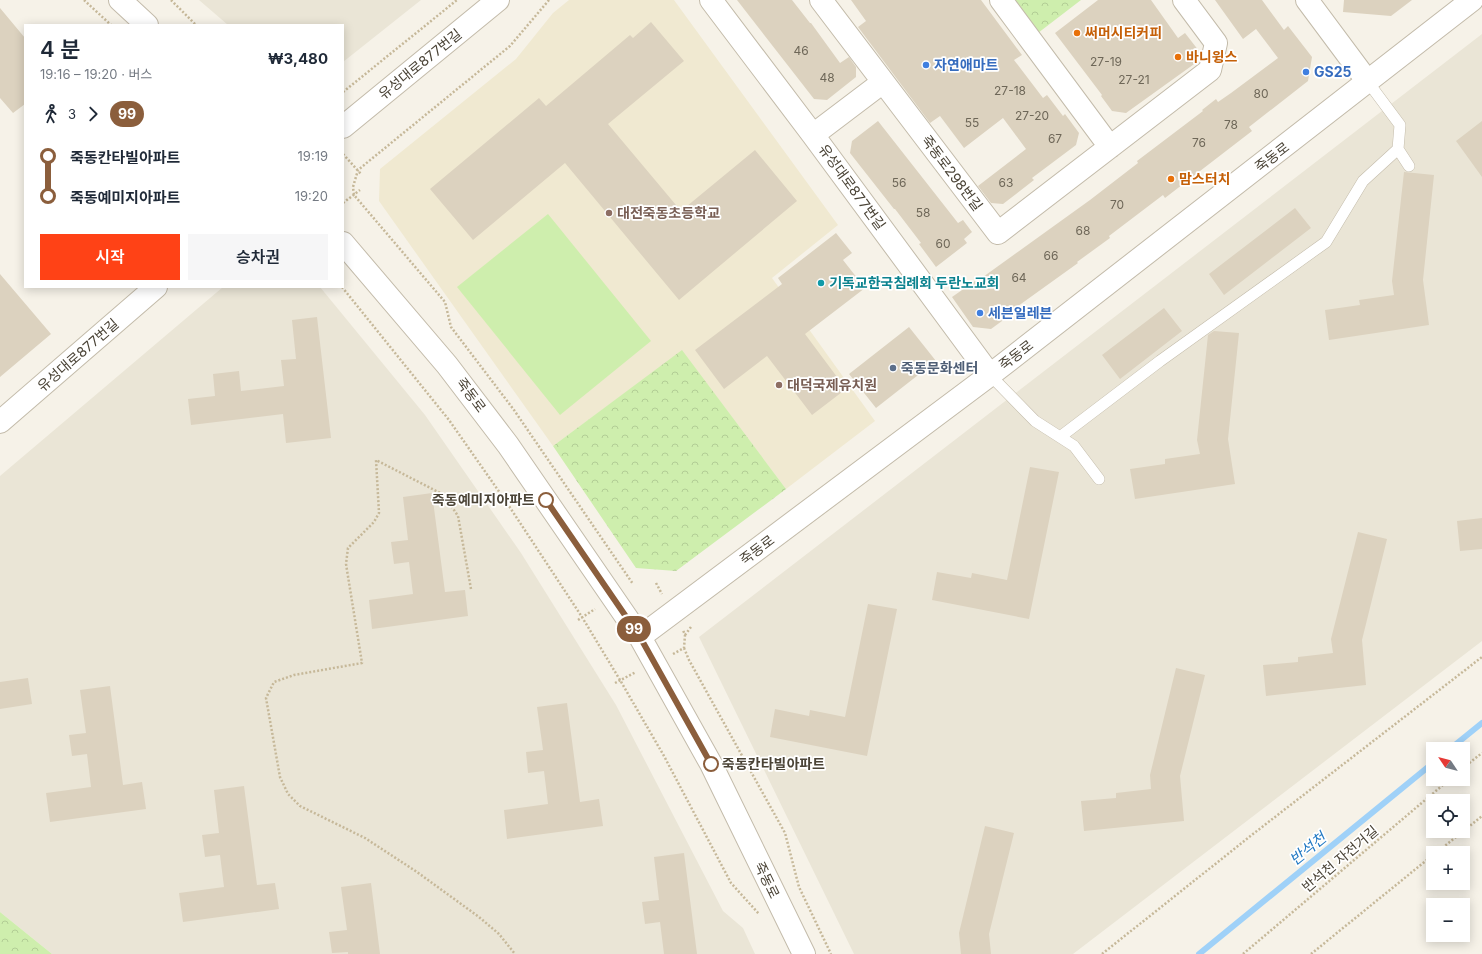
<!DOCTYPE html>
<html lang="ko">
<meta charset="utf-8">
<style>
body{margin:0;font-family:Inter,"Noto Sans KR",sans-serif;background:#f6f6f7;color:#1f2937;height:100vh;display:flex;flex-direction:column;font-size:15px;white-space:nowrap}
*{box-sizing:border-box;margin:0}
p{font-size:13px;color:#747a83}
.icon{flex:none;width:22px;height:22px;fill:none;stroke:currentColor;stroke-width:2;stroke-linecap:round;stroke-linejoin:round}
.map{position:relative;flex:1;overflow:hidden}
.sheet{position:absolute;left:24px;top:24px;width:320px;height:264px;display:flex;flex-direction:column;background:#fff;border-radius:0px;box-shadow:0 2px 10px #0003}
.sheet>*{flex:none}
.badge{padding:0 8px;border-radius:13px;font-size:14px;line-height:26px}
.needle{width:26px;rotate:305deg}
.tools{position:absolute;left:1426px;top:742px;display:grid;gap:8px}
.tools a{display:grid;place-items:center;width:44px;height:44px;border-radius:0px;background:#fff;box-shadow:0 2px 10px #0003;font-size:20px}
.map>.badge{position:absolute;translate:-50% -50%;box-shadow:0 0 0 2px #fff}
.legs{display:flex;align-items:center;gap:6px;height:44px;padding:0 16px;font-size:13px}
.legs p{margin-inline-start:auto}
.overview{display:flex;align-items:center;justify-content:space-between;height:68px;padding:0 16px}
h1{font-size:22px;font-weight:600;line-height:30px}
.action{display:flex;gap:8px;margin-top:auto;padding:8px 16px}
.action a{flex:1;height:46px;border-radius:0px;background:#ff4216;color:#fff;font-size:16px;font-weight:600;line-height:46px;text-align:center}
.action a+a{background:#f6f6f7;color:#1f2937}
ul{padding:0 16px;list-style:none}
li{display:flex;align-items:center;gap:14px;height:40px;font-size:15px}
li i{display:grid;place-items:center;width:6px;height:100%;margin:0 5px;background:currentColor}
li i::after{content:'';width:10px;height:10px;margin:-5px;border:3px solid;border-radius:50%;background:#fff}
li p{margin-inline-start:auto}
li:first-child i{background:linear-gradient(#0000 50%,currentColor 0)}
li:last-child i{background:linear-gradient(currentColor 50%,#0000 0)}
.map>svg:first-child{display:block}
.residential{fill:#eae5d6}
.education{fill:#f0e9d1}
.green{fill:#ceeead}
.park{fill:url(#park-crowns)}
.lines{fill:none;stroke-linecap:round;stroke-linejoin:round}
.stream{stroke:#9fd1f8;stroke-width:6}
.building{fill:#dcd2bf}
.service-casing{stroke:#c3bbaa;stroke-width:12}
.minor-casing{stroke:#c3bbaa;stroke-width:24}
.tertiary-casing{stroke:#c3bbaa;stroke-width:24}
.path{stroke:#c6b899;stroke-width:2.5;stroke-dasharray:2 2;stroke-linecap:butt}
.service{stroke:#fff;stroke-width:11}
.minor{stroke:#fff;stroke-width:22}
.tertiary{stroke:#fff;stroke-width:22}
.line-1-casing{stroke:#fff;stroke-width:9}
.line-1{stroke:#8b5e3c;stroke-width:6}
.food-dot{fill:#e8710a;stroke:#fff;stroke-width:1.5}
.shop-dot{fill:#3f7fe0;stroke:#fff;stroke-width:1.5}
.education-dot{fill:#8d6e63;stroke:#fff;stroke-width:1.5}
.culture-dot{fill:#0f9aa8;stroke:#fff;stroke-width:1.5}
.service-dot{fill:#5c6f8a;stroke:#fff;stroke-width:1.5}
.stop-1-dot{fill:#fff;stroke:#8b5e3c;stroke-width:2}
.labels{text-anchor:middle;stroke-width:3.5;stroke-linejoin:round;paint-order:stroke}
.number-label{font-size:12px;fill:#6e6758}
.food-label{font-size:14px;font-weight:bold;fill:#c56008;stroke:#fff;text-anchor:start}
.street-label{font-size:14px;fill:#4a4336;stroke:#fff}
.shop-label{font-size:14px;font-weight:bold;fill:#366cbe;stroke:#fff;text-anchor:start}
.education-label{font-size:14px;font-weight:bold;fill:#785e54;stroke:#fff;text-anchor:start}
.culture-label{font-size:14px;font-weight:bold;fill:#0d838f;stroke:#fff;text-anchor:start}
.service-label{font-size:14px;font-weight:bold;fill:#4e5e75;stroke:#fff;text-anchor:start}
.stop-label{font-size:14px;font-weight:bold;fill:#4a4336;stroke:#fff;text-anchor:end}
.water-label{font-size:15px;font-style:italic;fill:#2279c3;stroke:#fff}
</style>
<div class="map">
<svg width="1482" height="954" viewBox="0 0 1482 954">
<defs>
<pattern id="park-crowns" width="20" height="18" patternUnits="userSpaceOnUse"><rect width="20" height="18" fill="#ceeead"/><path d="M2 6a3 3 0 1 1 6 0M12 15a3 3 0 1 1 6 0" fill="none" stroke="#b2cd95"/></pattern>
</defs>
<rect width="100%" height="100%" fill="#f6f2e8"/>
<!-- residential -->
<path class="residential" d="M 199,0 L 421,0 L 343,62 L 343,25 L 228,25 Z
M 1482,34 L 1482,641 L 1073,954 L 854,954 L 699,637 Z
M 223,287 L 320,287 L 425,415 L 521,553 L 616,705 L 723,911 L 743,928 L 755,954 L 52,954 L 0,912 L 0,476 Z"/>
<!-- education -->
<path class="education" d="M 569,0 L 674,0 L 838,225 L 772,278 L 875,421 L 786,489 L 682,351 L 553,446 L 379,201 L 380,169 L 516,59 L 553,13 Z"/>
<!-- green -->
<path class="green" d="M 548,214 L 651,341 L 560,415 L 457,287 Z"/>
<!-- park -->
<path class="park" d="M 1013,0 L 1081,0 L 1038,33 Z
M 682,350 L 786,489 L 676,571 L 636,568 L 553,446 Z
M 0,912 L 52,954 L 0,954 Z"/>
<g class="lines">
<!-- stream -->
<path class="stream" d="M 1450,749 L 1482,723
M 1199,954 L 1433,763"/>
</g>
<!-- building -->
<path class="building" d="M 737,0 L 792,0 L 810,23 L 811,23 L 840,63 L 849,57 L 856,67 L 856,77 L 827,100 L 814,99 Z
M 851,0 L 981,0 L 1022,55 L 1014,60 L 1043,98 L 1047,95 L 1063,116 L 1065,114 L 1079,133 L 1076,145 L 1032,178 L 1034,180 L 1003,204 L 991,203 L 978,186 L 1026,149 L 1003,118 L 964,148 L 940,116 L 930,123 L 858,27 L 866,21 Z
M 1098,0 L 1151,0 L 1178,38 L 1185,33 L 1199,51 L 1197,62 L 1126,113 L 1112,111 L 1101,96 L 1102,95 L 1055,33 Z
M 1215,0 L 1262,0 L 1284,30 L 1288,26 L 1312,57 L 1308,81 L 1249,127 L 1252,131 L 1165,198 L 1163,195 L 1109,236 L 1110,238 L 1077,262 L 1078,263 L 1011,311 L 1013,313 L 991,329 L 973,327 L 952,297 L 975,281 L 976,282 L 1090,200 L 1138,163 L 1137,161 L 1203,111 L 1202,110 L 1216,99 L 1218,102 L 1231,93 L 1278,58 L 1256,29 L 1243,39 Z
M 1344,0 L 1412,0 L 1391,16 L 1343,12 Z
M 0,8 L 25,38 L 25,104 L 13,113 L 0,98 Z
M 651,22 L 684,61 L 608,124 L 681,211 L 755,150 L 797,201 L 679,300 L 565,163 L 473,240 L 430,189 L 539,98 L 546,106 L 630,35 L 633,38 Z
M 878,121 L 958,223 L 963,220 L 972,232 L 964,239 L 967,243 L 936,267 L 919,244 L 921,243 L 895,209 L 894,209 L 850,153 L 852,141 Z
M 1482,121 L 1482,177 L 1456,141 Z
M 1404,172 L 1434,175 L 1423,280 L 1429,325 L 1329,340 L 1325,310 L 1360,305 L 1359,300 L 1394,295 L 1392,281 Z
M 1295,208 L 1311,228 L 1224,295 L 1209,274 Z
M 836,233 L 852,253 L 843,260 L 865,288 L 805,334 L 846,389 L 812,415 L 767,356 L 724,389 L 695,350 L 782,284 L 778,278 Z
M 0,274 L 51,334 L 0,377 Z
M 1164,308 L 1182,331 L 1120,379 L 1102,355 Z
M 317,317 L 331,438 L 286,443 L 283,414 L 191,425 L 188,399 L 215,396 L 213,374 L 239,371 L 241,391 L 284,386 L 281,360 L 296,359 L 292,320 Z
M 909,327 L 936,361 L 876,408 L 849,374 Z
M 1214,331 L 1239,333 L 1228,439 L 1235,484 L 1135,499 L 1130,469 L 1165,464 L 1165,459 L 1200,454 L 1197,440 L 1208,335 Z
M 1030,467 L 1059,472 L 1029,619 L 932,600 L 937,572 L 971,578 L 972,573 L 1007,580 Z
M 432,493 L 445,592 L 465,590 L 468,616 L 372,629 L 369,600 L 413,594 L 409,562 L 394,564 L 391,542 L 408,540 L 403,497 Z
M 1482,518 L 1482,549 L 1460,551 L 1457,521 Z
M 1358,532 L 1387,539 L 1362,640 L 1366,685 L 1266,696 L 1263,665 L 1298,662 L 1298,657 L 1333,653 L 1331,639 Z
M 868,604 L 897,609 L 867,756 L 770,737 L 775,709 L 809,716 L 810,710 L 845,717 Z
M 1176,668 L 1205,675 L 1180,776 L 1184,821 L 1084,831 L 1081,801 L 1116,798 L 1116,793 L 1151,789 L 1150,775 Z
M 28,678 L 32,704 L 0,709 L 0,682 Z
M 110,686 L 123,785 L 142,782 L 146,809 L 50,822 L 46,793 L 91,787 L 87,754 L 72,756 L 69,735 L 86,733 L 80,690 Z
M 567,703 L 580,802 L 599,799 L 603,826 L 507,839 L 504,810 L 548,804 L 544,771 L 528,773 L 526,752 L 543,750 L 537,707 Z
M 244,786 L 257,885 L 275,883 L 279,909 L 183,922 L 179,893 L 224,887 L 220,855 L 205,857 L 202,835 L 219,833 L 214,790 Z
M 985,826 L 1014,833 L 989,934 L 991,954 L 961,954 L 959,933 Z
M 684,853 L 697,954 L 664,954 L 660,922 L 645,924 L 642,902 L 659,900 L 654,857 Z
M 371,883 L 380,954 L 348,954 L 348,952 L 332,953 L 329,932 L 347,930 L 341,887 Z"/>
<g class="lines">
<defs>
<path id="service" d="M 1398,149 L 1409,166
M 990,375 L 1035,421 L 1074,446 L 1099,479
M 1060,437 L 1160,361 L 1326,242 L 1363,181 L 1398,149 L 1400,125 L 1368,82"/>
<path id="minor" d="M 711,0 L 813,135 L 990,375
M 821,0 L 998,233 L 1210,70 L 1216,43 L 1184,0
M 1001,0 L 1110,147
M 1307,0 L 1368,82
M 813,135 L 883,82
M 0,422 L 156,287"/>
<path id="tertiary" d="M 120,0 L 147,25
M 343,127 L 498,0
M 343,243 L 447,365 L 508,445 L 640,637 L 711,764 L 804,954
M 640,637 L 990,375 L 1472,0"/>
</defs>
<!-- service casing -->
<use href="#service" class="service-casing"/>
<!-- minor casing -->
<use href="#minor" class="minor-casing"/>
<!-- tertiary casing -->
<use href="#tertiary" class="tertiary-casing"/>
<!-- path -->
<path class="path" d="M 84,0 L 111,25
M 171,0 L 196,25
M 549,0 L 510,46 L 358,170 L 353,187 L 354,195 L 445,302 L 451,327 L 514,410 L 633,584
M 343,92 L 457,0
M 343,154 L 361,174
M 343,203 L 360,190
M 342,287 L 449,420 L 507,503 L 582,617 L 620,680 L 664,756 L 731,883 L 759,914
M 656,583 L 662,594
M 471,589 L 458,516 L 444,495 L 376,460 L 379,513 L 374,522 L 348,548 L 346,564 L 362,663 L 294,675 L 274,682 L 266,698 L 280,777 L 288,794 L 300,806 L 365,838 L 417,872 L 479,917 L 499,934 L 515,954
M 578,620 L 595,609
M 685,635 L 691,627
M 684,648 L 689,660 L 785,833 L 799,887 L 831,954
M 673,654 L 684,648 L 685,635 L 683,630
M 615,683 L 636,672
M 1463,768 L 1482,753
M 1436,853 L 1482,816
M 1102,954 L 1253,834 L 1482,657
M 1243,954 L 1450,779
M 1311,954 L 1433,855"/>
<!-- service -->
<use href="#service" class="service"/>
<!-- minor -->
<use href="#minor" class="minor"/>
<!-- tertiary -->
<use href="#tertiary" class="tertiary"/>
</g>
<g class="lines">
<defs>
<path id="line-1" d="M 546,500 L 640,637 L 711,764"/>
</defs>
<!-- line-1 casing -->
<use href="#line-1" class="line-1-casing"/>
<!-- line-1 -->
<use href="#line-1" class="line-1"/>
</g>
<!-- markers -->
<g class="food-dot">
<circle cx="1077" cy="33" r="4"/>
<circle cx="1178" cy="57" r="4"/>
<circle cx="1171" cy="179" r="4"/>
</g>
<g class="shop-dot">
<circle cx="926" cy="65" r="4"/>
<circle cx="1306" cy="72" r="4"/>
<circle cx="980" cy="313" r="4"/>
</g>
<g class="education-dot">
<circle cx="609" cy="213" r="4"/>
<circle cx="779" cy="385" r="4"/>
</g>
<circle class="culture-dot" cx="821" cy="283" r="4"/>
<circle class="service-dot" cx="893" cy="368" r="4"/>
<g class="stop-1-dot">
<circle cx="546" cy="500" r="7"/>
<circle cx="711" cy="764" r="7"/>
</g>
<g class="labels">
<!-- number labels -->
<g class="number-label">
<text x="801" y="55">46</text>
<text x="1106" y="66">27-19</text>
<text x="827" y="82">48</text>
<text x="1134" y="84">27-21</text>
<text x="1010" y="95">27-18</text>
<text x="1261" y="98">80</text>
<text x="1032" y="120">27-20</text>
<text x="972" y="127">55</text>
<text x="1231" y="129">78</text>
<text x="1055" y="143">67</text>
<text x="1199" y="147">76</text>
<text x="899" y="187">56</text>
<text x="1006" y="187">63</text>
<text x="1117" y="209">70</text>
<text x="923" y="217">58</text>
<text x="1083" y="235">68</text>
<text x="943" y="248">60</text>
<text x="1051" y="260">66</text>
<text x="1019" y="282">64</text>
</g>
<!-- food labels -->
<g class="food-label">
<text x="1085" y="38">써머시티커피</text>
<text x="1186" y="62">바니윙스</text>
<text x="1179" y="184">맘스터치</text>
</g>
<!-- street labels -->
<g class="street-label">
<text transform="translate(420 64) rotate(-39)" y="5">유성대로877번길</text>
<text transform="translate(1272 157) rotate(-38)" y="5">죽동로</text>
<text transform="translate(952 173) rotate(53)" y="5">죽동로298번길</text>
<text transform="translate(852 187) rotate(54)" y="5">유성대로877번길</text>
<text transform="translate(78 355) rotate(-41)" y="5">유성대로877번길</text>
<text transform="translate(1016 355) rotate(-38)" y="5">죽동로</text>
<text transform="translate(471 395) rotate(53)" y="5">죽동로</text>
<text transform="translate(757 550) rotate(-37)" y="5">죽동로</text>
<text transform="translate(1340 859) rotate(-40)" y="5">반석천 자전거길</text>
<text transform="translate(767 880) rotate(64)" y="5">죽동로</text>
</g>
<!-- shop labels -->
<g class="shop-label">
<text x="934" y="70">자연애마트</text>
<text x="1314" y="77">GS25</text>
<text x="988" y="318">세븐일레븐</text>
</g>
<!-- education labels -->
<g class="education-label">
<text x="617" y="218">대전죽동초등학교</text>
<text x="787" y="390">대덕국제유치원</text>
</g>
<!-- culture labels -->
<g class="culture-label">
<text x="829" y="288">기독교한국침례회 두란노교회</text>
</g>
<!-- service labels -->
<g class="service-label">
<text x="901" y="373">죽동문화센터</text>
</g>
<!-- stop labels -->
<g class="stop-label">
<text x="535" y="505">죽동예미지아파트</text>
<text x="722" y="769" text-anchor="start">죽동칸타빌아파트</text>
</g>
<!-- water labels -->
<g class="water-label">
<text transform="translate(1308 849) rotate(-39)" y="5">반석천</text>
</g>
</g>
</svg>
<div class="tools">
<a><svg class="needle" viewBox="-14 -14 28 28"><path d="M0-13l5 13h-10z" fill="#e53935"/><path d="M0 13l5-13h-10z" fill="#747a83"/></svg></a>
<a><svg class="icon" aria-label="locate" viewBox="0 0 24 24"><circle cx="12" cy="12" r="6"/><path d="M12 2v4M12 18v4M2 12h4M18 12h4"/></svg></a>
<a>+</a>
<a>−</a>
</div>
<b class="badge" style="left:634px;top:629px;background:#8b5e3c;color:#fff">99</b>
<section class="sheet">
<div class="overview"><div><h1>4 분</h1><p>19:16 – 19:20 · 버스</p></div><b>₩3,480</b></div>
<div class="legs"><svg class="icon" aria-label="walk" viewBox="0 0 24 24"><circle cx="13" cy="4" r="2"/><path d="M13 8l-2 6 4 7M11 14l-3 7M7 12l3-4h3l4 4"/></svg>3<svg class="icon" aria-label="forward" viewBox="0 0 24 24"><path d="M9 5l7 7-7 7"/></svg><b class="badge" style="background:#8b5e3c;color:#fff">99</b></div>
<ul>
<li><i style="color:#8b5e3c"></i><b>죽동칸타빌아파트</b><p>19:19</p></li>
<li><i style="color:#8b5e3c"></i><b>죽동예미지아파트</b><p>19:20</p></li>
</ul>
<div class="action"><a>시작</a><a>승차권</a></div>
</section>
</div>
